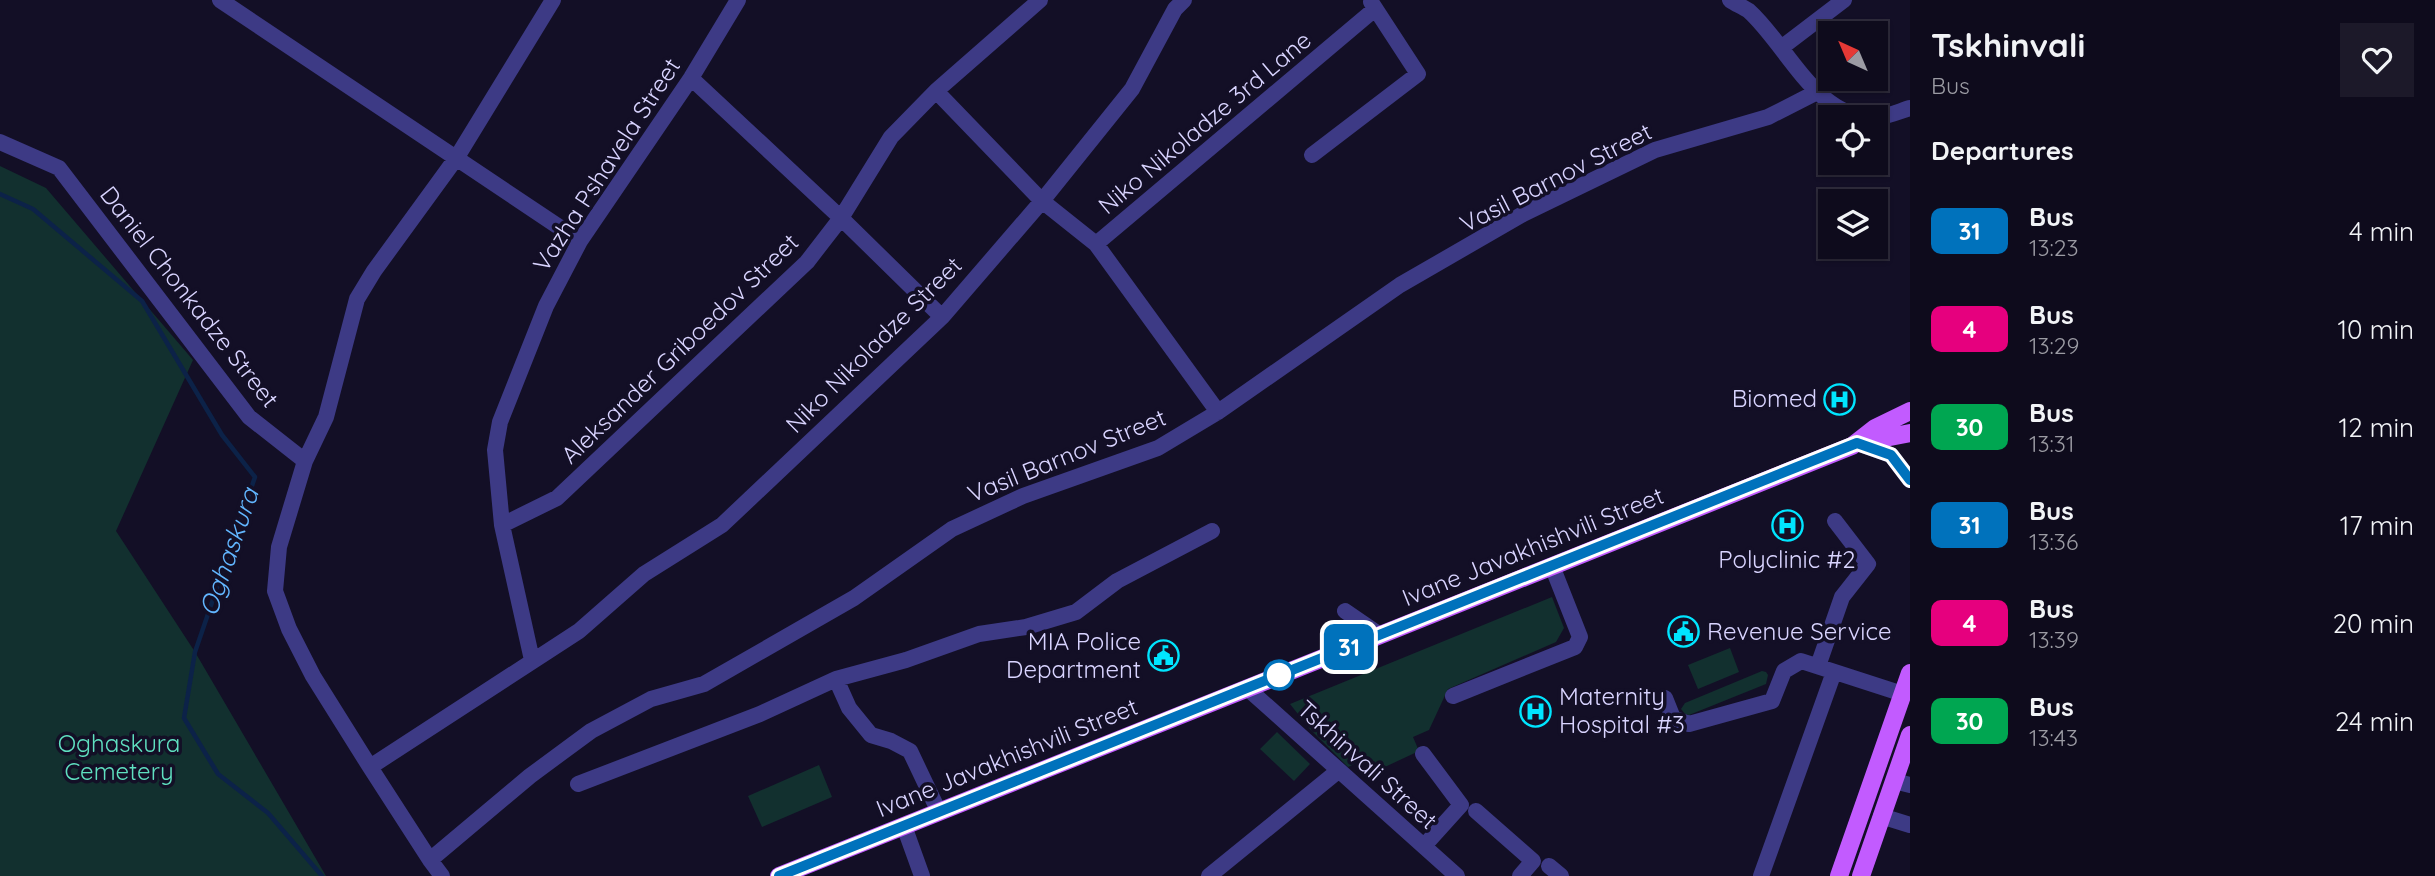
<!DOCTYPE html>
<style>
body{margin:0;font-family:Quicksand,sans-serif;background:#1c1929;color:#f1f3f6;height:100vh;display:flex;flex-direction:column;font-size:26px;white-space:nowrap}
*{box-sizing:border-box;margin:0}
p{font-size:23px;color:#9b9ba3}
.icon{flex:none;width:38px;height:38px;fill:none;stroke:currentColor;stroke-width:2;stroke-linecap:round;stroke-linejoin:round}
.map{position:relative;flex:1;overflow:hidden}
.sheet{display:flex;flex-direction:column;background:#0e0b1c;width:525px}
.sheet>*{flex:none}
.badge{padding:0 14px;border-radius:10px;font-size:24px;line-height:46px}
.needle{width:46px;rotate:316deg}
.controls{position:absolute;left:1818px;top:21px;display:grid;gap:14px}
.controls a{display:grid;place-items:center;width:70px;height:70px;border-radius:0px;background:#0e0b1c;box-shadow:0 2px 5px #0004,0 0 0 2px #2e2b3b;font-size:35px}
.map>.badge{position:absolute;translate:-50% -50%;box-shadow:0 0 0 4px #fff}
h2{padding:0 21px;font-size:26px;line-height:63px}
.round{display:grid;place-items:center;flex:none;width:74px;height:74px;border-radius:0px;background:#1c1929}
.overview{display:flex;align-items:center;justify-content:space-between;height:119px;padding:0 21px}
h1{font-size:33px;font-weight:700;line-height:52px}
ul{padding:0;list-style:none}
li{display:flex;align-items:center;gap:21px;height:98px;padding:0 21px}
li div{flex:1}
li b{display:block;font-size:26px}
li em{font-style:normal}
li .badge{min-width:77px;font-weight:700;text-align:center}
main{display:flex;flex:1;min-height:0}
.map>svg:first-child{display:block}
.green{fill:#12302f}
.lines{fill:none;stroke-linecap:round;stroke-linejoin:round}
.stream{stroke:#0c2248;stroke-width:4.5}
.minor{stroke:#3d3a85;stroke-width:16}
.major{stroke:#c25bff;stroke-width:18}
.line-casing{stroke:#fff;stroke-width:16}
.line{stroke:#0072bc;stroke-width:10}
.stop-dot{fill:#fff;stroke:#0072bc;stroke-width:3.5}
.labels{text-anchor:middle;stroke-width:7;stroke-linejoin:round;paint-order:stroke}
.street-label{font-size:24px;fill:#d9d4ff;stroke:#130f26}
.poi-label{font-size:24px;fill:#d9d4ff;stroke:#130f26;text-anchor:end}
.park-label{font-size:24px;fill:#5fe0c0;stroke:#130f26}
.water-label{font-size:26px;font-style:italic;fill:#62b6ff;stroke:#130f26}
</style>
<main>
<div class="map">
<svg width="1910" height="876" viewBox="0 0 1910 876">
<rect width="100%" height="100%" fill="#130f26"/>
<!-- green -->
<path class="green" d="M 0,166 L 46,188 L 193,360 L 116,531 L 195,652 L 326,876 L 0,876 Z
M 1552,597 L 1564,628 L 1556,642 L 1448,689 L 1429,730 L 1413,737 L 1419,751 L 1372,773 L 1365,759 L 1348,767 L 1309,728 L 1290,704 Z
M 1730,648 L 1739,672 L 1698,689 L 1688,665 Z
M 1762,671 L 1766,672 L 1768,675 L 1766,684 L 1689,715 L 1685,714 L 1681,709 L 1685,703 Z
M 1277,732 L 1310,764 L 1294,781 L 1260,749 Z
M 819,765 L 832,797 L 762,827 L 748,796 Z"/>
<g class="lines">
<!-- stream -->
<path class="stream" d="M 0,194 L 33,209 L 142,301 L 222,435 L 255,477 L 195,652 L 184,718 L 218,774 L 268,813 L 322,876"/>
<!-- minor -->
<path class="minor" d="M 220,0 L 580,241
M 1730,0 C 1736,4 1743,7 1749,11 C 1788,46 1818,123 1879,117 C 1889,116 1900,111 1910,108
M 1781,48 L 1844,0
M 691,78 L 841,218 L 942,317
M 936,91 L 1042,201 L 1096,244 L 1218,412
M 0,142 L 59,168 L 249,417 L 305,461
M 1312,155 L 1418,74 L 1371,2
M 1096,244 L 1375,9
M 1857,443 L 1891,455 L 1910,480
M 502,525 L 557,498 L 807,262 L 841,218 L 891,137 L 936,91 L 1040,0
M 1345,611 L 1380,635
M 532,660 L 502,525 L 495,450 L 500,422 L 546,306 L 580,241 L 691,78 L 738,0
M 1818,666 L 1842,597 L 1868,564 L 1835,521
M 1247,688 L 1457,876
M 1453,696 L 1575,647 L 1580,637 L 1552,566
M 1665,698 L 1673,718 L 1689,724 L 1772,701 L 1784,671 L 1801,661 L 1903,694
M 1423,754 L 1461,805 L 1424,846
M 370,767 L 579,631 L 644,574 L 722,525 L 942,317 L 1042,201 L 1132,89 L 1175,9 L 1184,0
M 1894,781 L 1910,785
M 578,784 L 760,714 L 836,679
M 1476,811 L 1533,861 L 1520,876
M 939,812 L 910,751 L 891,741 L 871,735 L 849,708 L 836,679 L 906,660 L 979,634 L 1026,627 L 1076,612 L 1117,581 L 1212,531
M 1881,816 L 1910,825
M 904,826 L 922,876
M 430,860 L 530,776 L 591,731 L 651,699 L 704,684 L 854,598 L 952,529 L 1023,496 L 1158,448 L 1218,412 L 1400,285 L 1523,214 L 1655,150 L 1768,117 L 1817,92
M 1549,866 L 1561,876
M 442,876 L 430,860 L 370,767 L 313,676 L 289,629 L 275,591 L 279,547 L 305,461 L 326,417 L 357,299 L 374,271 L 457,157 L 553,0
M 1209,876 L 1338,771
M 1761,876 L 1834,672"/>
<!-- major -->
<path class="major" d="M 1864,442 L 1910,433
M 779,876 L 1852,446 L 1875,428 L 1910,411
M 1839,876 L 1910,673
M 1861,876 L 1910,735"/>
</g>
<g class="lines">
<defs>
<path id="line" d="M 779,876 L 1857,443 L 1891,455 L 1910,480"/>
</defs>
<!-- line casing -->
<use href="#line" class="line-casing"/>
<!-- line -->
<use href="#line" class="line"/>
</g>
<!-- icons -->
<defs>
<symbol id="hospital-ring" viewBox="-11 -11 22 22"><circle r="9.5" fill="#130f26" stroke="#00e5ff" stroke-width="1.5"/><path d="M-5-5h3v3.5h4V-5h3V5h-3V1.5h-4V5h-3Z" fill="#00e5ff"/></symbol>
<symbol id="civic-ring" viewBox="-11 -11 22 22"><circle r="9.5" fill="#130f26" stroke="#00e5ff" stroke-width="1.5"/><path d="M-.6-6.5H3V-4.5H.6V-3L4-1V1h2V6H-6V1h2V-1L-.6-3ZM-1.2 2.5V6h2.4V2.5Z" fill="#00e5ff"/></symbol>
</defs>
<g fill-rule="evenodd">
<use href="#hospital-ring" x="1822" y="382" width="35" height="35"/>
<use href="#hospital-ring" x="1770" y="508" width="35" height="35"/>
<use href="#civic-ring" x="1666" y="614" width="35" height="35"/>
<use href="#civic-ring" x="1146" y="638" width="35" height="35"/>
<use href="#hospital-ring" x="1518" y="694" width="35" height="35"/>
</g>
<!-- markers -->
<circle class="stop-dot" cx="1279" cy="675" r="14"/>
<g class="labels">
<!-- street labels -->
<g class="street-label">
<text transform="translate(1205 123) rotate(-40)" y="8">Niko Nikoladze 3rd Lane</text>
<text transform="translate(607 165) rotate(-57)" y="8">Vazha Pshavela Street</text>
<text transform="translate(1556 178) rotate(-27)" y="8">Vasil Barnov Street</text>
<text transform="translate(189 297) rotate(52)" y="8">Daniel Chonkadze Street</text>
<text transform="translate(874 345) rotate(-45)" y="8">Niko Nikoladze Street</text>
<text transform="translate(680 349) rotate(-44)" y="8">Aleksander Griboedov Street</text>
<text transform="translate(1067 456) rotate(-22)" y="8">Vasil Barnov Street</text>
<text transform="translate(1533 547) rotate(-22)" y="8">Ivane Javakhishvili Street</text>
<text transform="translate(1007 758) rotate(-22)" y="8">Ivane Javakhishvili Street</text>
<text transform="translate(1367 765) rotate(42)" y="8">Tskhinvali Street</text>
</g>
<!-- poi labels -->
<g class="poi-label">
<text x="1817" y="407">Biomed</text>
<text x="1787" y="568" text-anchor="middle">Polyclinic #2</text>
<text x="1707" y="640" text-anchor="start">Revenue Service</text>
<text x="1141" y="650">MIA Police<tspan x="1141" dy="28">Department</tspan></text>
<text x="1559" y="705" text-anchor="start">Maternity<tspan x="1559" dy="28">Hospital #3</tspan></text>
</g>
<!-- park labels -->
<g class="park-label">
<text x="119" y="752">Oghaskura<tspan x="119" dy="28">Cemetery</tspan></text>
</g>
<!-- water labels -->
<g class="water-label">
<text transform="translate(229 552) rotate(-71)" y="9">Oghaskura</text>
</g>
</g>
</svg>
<div class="controls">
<a><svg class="needle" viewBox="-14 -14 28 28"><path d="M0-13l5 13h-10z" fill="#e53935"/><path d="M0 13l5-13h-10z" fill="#9b9ba3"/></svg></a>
<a><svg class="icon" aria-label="locate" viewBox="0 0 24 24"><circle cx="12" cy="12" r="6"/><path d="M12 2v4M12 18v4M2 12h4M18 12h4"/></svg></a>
<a><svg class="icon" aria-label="layers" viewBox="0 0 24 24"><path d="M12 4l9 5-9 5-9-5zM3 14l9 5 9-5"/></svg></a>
</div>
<b class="badge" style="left:1349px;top:647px;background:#0072bc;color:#fff">31</b>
</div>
<section class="sheet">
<div class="overview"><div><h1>Tskhinvali</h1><p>Bus</p></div><a class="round"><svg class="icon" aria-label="heart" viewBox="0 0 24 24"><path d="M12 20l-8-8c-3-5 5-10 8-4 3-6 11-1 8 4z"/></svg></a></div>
<h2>Departures</h2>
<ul>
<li><span class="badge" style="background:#0072bc;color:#fff">31</span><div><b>Bus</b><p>13:23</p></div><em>4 min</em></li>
<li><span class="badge" style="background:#e6007e;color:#fff">4</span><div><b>Bus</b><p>13:29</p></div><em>10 min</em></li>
<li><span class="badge" style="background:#00a651;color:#fff">30</span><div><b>Bus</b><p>13:31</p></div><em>12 min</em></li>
<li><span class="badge" style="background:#0072bc;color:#fff">31</span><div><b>Bus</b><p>13:36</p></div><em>17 min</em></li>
<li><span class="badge" style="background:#e6007e;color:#fff">4</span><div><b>Bus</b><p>13:39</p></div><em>20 min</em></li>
<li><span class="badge" style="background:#00a651;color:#fff">30</span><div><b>Bus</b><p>13:43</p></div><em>24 min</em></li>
</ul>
</section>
</main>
